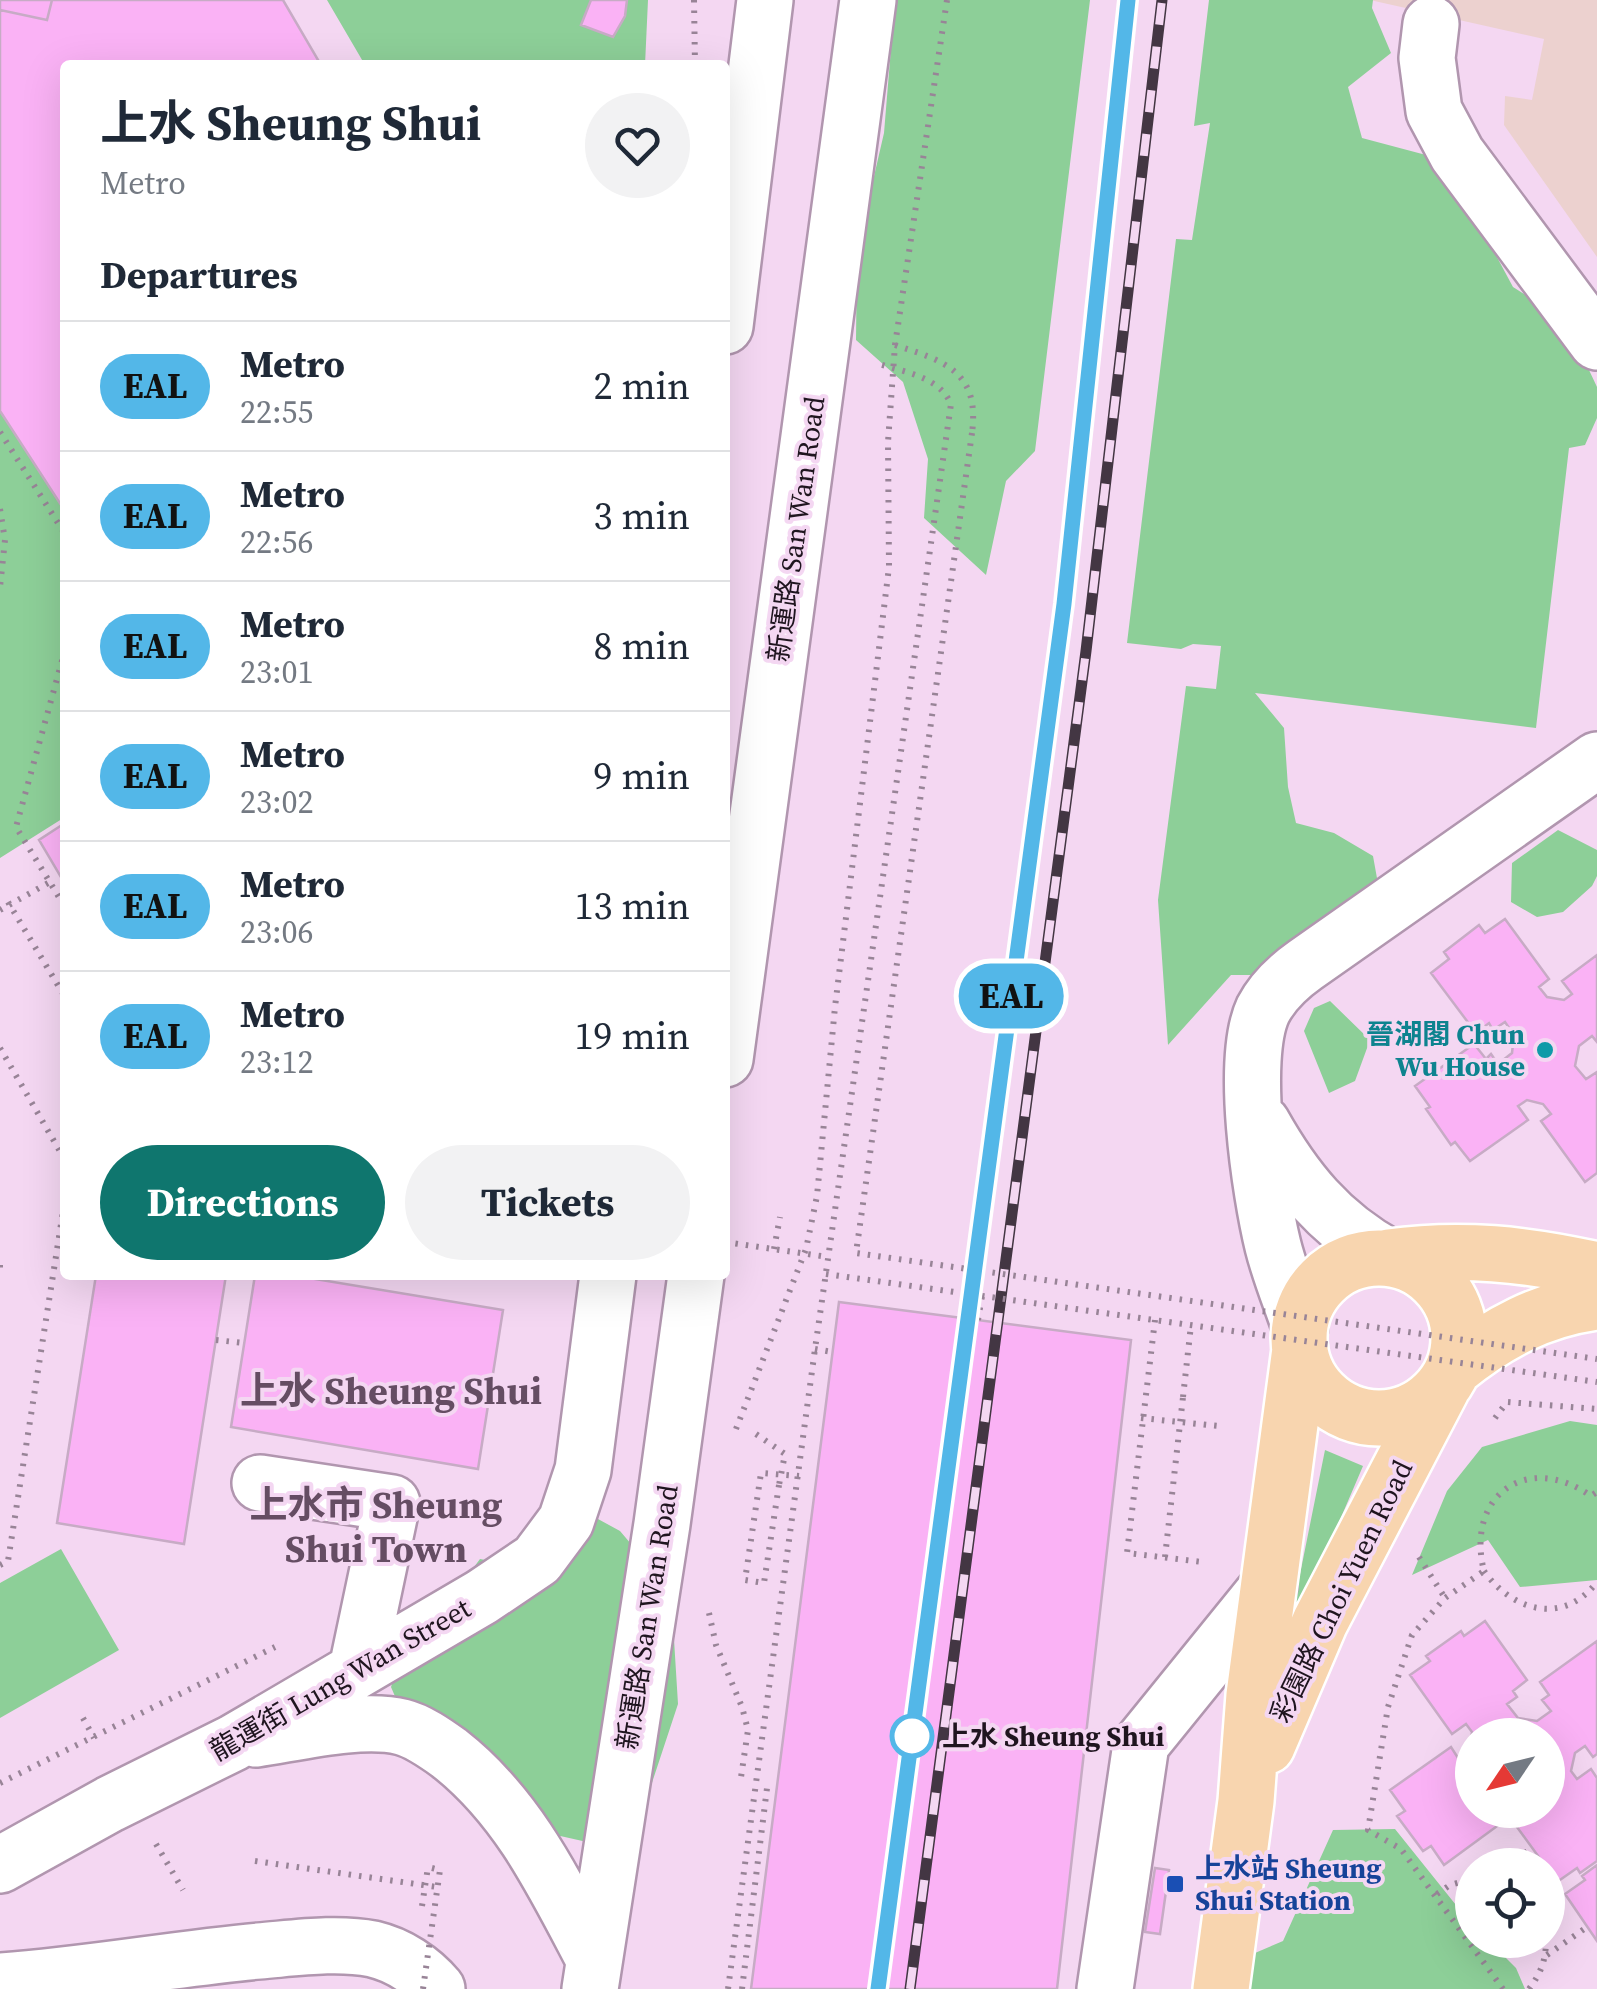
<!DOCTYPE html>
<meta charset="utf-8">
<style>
body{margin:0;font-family:"Source Serif 4","Noto Sans SC",serif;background:#f2f2f3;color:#1f2937;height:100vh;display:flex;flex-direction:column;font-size:38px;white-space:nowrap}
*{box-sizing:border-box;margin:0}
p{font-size:32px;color:#747a83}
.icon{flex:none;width:55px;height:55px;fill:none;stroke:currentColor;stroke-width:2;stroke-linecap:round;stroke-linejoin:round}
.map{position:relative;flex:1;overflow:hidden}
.drawer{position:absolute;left:60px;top:60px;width:670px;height:1220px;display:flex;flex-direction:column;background:#fff;border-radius:10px;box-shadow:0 10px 40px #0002}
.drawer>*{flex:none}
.badge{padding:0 20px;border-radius:32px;font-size:35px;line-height:65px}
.needle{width:65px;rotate:235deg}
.tools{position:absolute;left:1455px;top:1718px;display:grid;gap:20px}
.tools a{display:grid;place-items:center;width:110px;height:110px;border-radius:50%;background:#fff;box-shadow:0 10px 40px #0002;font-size:50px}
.map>.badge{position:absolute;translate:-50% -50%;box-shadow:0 0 0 5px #fff}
h2{padding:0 40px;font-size:38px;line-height:90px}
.round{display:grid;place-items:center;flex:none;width:105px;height:105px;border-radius:52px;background:#f2f2f3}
.overview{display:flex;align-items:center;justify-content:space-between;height:170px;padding:0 40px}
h1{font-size:48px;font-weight:700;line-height:75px}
.primary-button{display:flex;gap:20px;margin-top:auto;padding:20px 40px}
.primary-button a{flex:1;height:115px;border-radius:60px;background:#0f766e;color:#fff;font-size:40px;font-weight:700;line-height:115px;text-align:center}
.primary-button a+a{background:#f2f2f3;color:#1f2937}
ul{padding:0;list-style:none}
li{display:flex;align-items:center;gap:30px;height:130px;padding:0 40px;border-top:2px solid #e0e1e3}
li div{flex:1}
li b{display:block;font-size:38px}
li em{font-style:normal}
li .badge{min-width:110px;font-weight:700;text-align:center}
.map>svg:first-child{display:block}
.education{fill:#ecd1cf}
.green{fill:#8dcf98}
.building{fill:#fab2f5;stroke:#c7abc5;stroke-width:2.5}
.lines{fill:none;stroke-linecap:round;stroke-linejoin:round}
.minor-casing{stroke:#b196af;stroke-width:60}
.major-casing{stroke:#fff;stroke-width:60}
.path{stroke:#988497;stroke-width:6;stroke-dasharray:2.5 8;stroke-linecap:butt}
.minor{stroke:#fff;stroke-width:55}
.major{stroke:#f8d5af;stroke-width:55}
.rail-casing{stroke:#433643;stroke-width:11}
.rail{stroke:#f4d7f2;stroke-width:8;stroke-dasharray:22;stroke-linecap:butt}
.path-bridge{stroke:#988497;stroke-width:6;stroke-dasharray:2.5 8;stroke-linecap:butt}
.line-casing{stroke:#fff;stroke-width:22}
.line{stroke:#53b7e8;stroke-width:15}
.culture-dot{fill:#0f9aa8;stroke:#f4d7f2;stroke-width:4}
.stop-dot{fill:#fff;stroke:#53b7e8;stroke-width:5}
.transit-dot{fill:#1a4fb4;stroke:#f4d7f2;stroke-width:4}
.labels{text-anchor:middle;stroke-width:8;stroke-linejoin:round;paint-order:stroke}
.street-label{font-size:28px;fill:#1f151f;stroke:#f4d7f2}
.culture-label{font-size:28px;font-weight:bold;fill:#0d838f;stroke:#f4d7f2;text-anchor:end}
.stop-label{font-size:28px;font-weight:bold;fill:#1f151f;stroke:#f4d7f2;text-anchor:start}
.transit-label{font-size:28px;font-weight:bold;fill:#164399;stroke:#f4d7f2;text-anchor:start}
.district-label{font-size:38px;font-weight:bold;fill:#654d63;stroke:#f4d7f2}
</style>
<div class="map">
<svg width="1597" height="1989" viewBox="0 0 1597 1989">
<rect width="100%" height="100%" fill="#f4d7f2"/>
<!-- education -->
<path class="education" d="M 1370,0 L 1597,0 L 1597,257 L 1504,125 L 1505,96 L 1532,100 L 1544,39 Z"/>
<!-- green -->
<path class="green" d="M 327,0 L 648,0 L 645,65 L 365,65 Z
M 895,0 L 1090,0 L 1035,451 L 1006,481 L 986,575 L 924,518 L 928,459 L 903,382 L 856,340 L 857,250 L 884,133 Z
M 1209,0 L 1373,0 L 1372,8 L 1391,53 L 1348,87 L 1362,138 L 1426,155 L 1470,207 L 1513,287 L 1545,307 L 1589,370 L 1597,387 L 1597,418 L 1585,445 L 1569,448 L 1536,728 L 1255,693 L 1284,728 L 1288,787 L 1296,823 L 1334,833 L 1373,856 L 1384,917 L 1304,975 L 1231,975 L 1168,1045 L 1158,900 L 1186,686 L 1216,689 L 1221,646 L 1193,644 L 1181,649 L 1127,643 L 1176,239 L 1192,240 L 1210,123 L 1194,126 Z
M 0,411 L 65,511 L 65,817 L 0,858 Z
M 1558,830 L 1597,850 L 1597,876 L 1592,886 L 1563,912 L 1537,917 L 1511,902 L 1512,863 Z
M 1330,1001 L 1370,1040 L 1355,1081 L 1329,1093 L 1304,1031 L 1314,1008 Z
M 1570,1421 L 1597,1425 L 1597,1580 L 1520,1587 L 1488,1540 L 1412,1575 L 1447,1491 L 1482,1447 Z
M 1325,1450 L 1363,1466 L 1295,1625 L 1290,1624 Z
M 598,1519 L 620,1531 L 671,1591 L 678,1704 L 640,1819 L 587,1842 L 498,1822 L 424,1764 L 391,1687 L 397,1670 L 480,1559 L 532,1569 Z
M 61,1549 L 119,1650 L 0,1718 L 0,1583 Z
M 1395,1829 L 1472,1925 L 1472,1940 L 1488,1940 L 1516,1968 L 1525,1989 L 1248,1989 L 1255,1953 L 1283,1941 L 1333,1830 Z"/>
<!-- building -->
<path class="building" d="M 0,0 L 52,0 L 47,20 L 0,10 Z
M 0,0 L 283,0 L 321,65 L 65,65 L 65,511 L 0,411 Z
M 591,0 L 627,0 L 625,16 L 613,37 L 581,25 Z
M 65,823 L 65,884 L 39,840 Z
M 1505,919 L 1549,979 L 1539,987 L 1547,997 L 1564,1000 L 1572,994 L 1562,981 L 1597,955 L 1597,1042 L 1592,1036 L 1579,1046 L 1575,1066 L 1586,1079 L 1597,1072 L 1597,1173 L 1585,1182 L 1541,1121 L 1551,1114 L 1543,1104 L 1527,1100 L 1518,1106 L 1528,1120 L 1470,1161 L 1455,1142 L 1451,1145 L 1426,1109 L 1430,1107 L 1415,1086 L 1474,1044 L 1486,1059 L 1491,1054 L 1498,1064 L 1512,1053 L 1514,1035 L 1505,1022 L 1493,1030 L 1489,1023 L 1476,1033 L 1431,973 L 1449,959 L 1444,952 L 1479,925 L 1485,933 Z
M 96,1275 L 226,1275 L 184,1544 L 57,1523 Z
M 255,1275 L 291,1275 L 503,1310 L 478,1469 L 231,1427 Z
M 839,1302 L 1131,1340 L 1057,1989 L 751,1989 Z
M 1485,1621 L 1527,1680 L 1513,1691 L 1517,1697 L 1507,1704 L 1518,1718 L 1537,1721 L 1551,1711 L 1542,1700 L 1549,1695 L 1540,1682 L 1597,1641 L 1597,1754 L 1593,1757 L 1585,1746 L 1575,1753 L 1571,1771 L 1577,1779 L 1591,1769 L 1597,1778 L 1597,1861 L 1580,1873 L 1577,1868 L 1557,1882 L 1514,1823 L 1529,1810 L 1548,1810 L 1548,1735 L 1472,1735 L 1472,1810 L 1496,1810 L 1504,1821 L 1444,1865 L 1431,1846 L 1423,1851 L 1397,1816 L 1405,1811 L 1390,1790 L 1451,1747 L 1458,1758 L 1469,1750 L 1472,1732 L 1466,1724 L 1452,1734 L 1410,1675 L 1430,1661 L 1426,1656 L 1461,1631 L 1464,1636 Z
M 1597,1865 L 1597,1941 L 1565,1894 L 1585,1880 L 1582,1876 Z
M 1155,1868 L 1169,1870 L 1160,1934 L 1145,1932 Z"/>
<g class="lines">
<defs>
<path id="minor" d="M 1431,24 L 1427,58 L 1434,111 L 1457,154 L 1597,342
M 725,326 L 765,0
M 725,1059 L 868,0
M 1262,1123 C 1294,1180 1330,1225 1389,1257
M 1300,1327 C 1291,1300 1280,1274 1273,1246 C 1260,1193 1240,1059 1263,1010 C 1273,991 1288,977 1305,965 L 1597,760
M 260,1483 L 392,1503 L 357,1669
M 256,1739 C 297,1733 362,1717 402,1727 C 418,1731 435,1743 449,1753 C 518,1807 554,1883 594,1959
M 0,1865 L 110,1804 L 233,1743 L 482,1597 L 537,1560 L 566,1521 L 583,1470 L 608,1275
M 0,1981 C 86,1975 172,1959 259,1951 C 296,1948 337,1942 373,1949 C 398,1955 421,1970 437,1989
M 590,1989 L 662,1524 L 696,1275
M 1105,1989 L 1141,1744 L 1269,1586"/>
<path id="major" d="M 1389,1257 C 1461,1247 1526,1254 1597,1270
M1299 1338a80 80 0 1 1 160 0a80 80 0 1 1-160 0Z
M 1454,1368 C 1497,1333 1542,1309 1597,1302
M 1267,1746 L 1320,1622 L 1442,1388
M 1221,1989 L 1246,1801 L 1254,1695 L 1300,1349"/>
</defs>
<!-- minor casing -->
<use href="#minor" class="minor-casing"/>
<!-- major casing -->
<use href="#major" class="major-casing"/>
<!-- path -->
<path class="path" d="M 694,0 L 695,65
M 895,345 C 945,361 980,372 972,433
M 65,388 L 62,390 L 65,395
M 0,432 L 65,534
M 0,509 L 5,540 L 0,587
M 65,650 L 16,827 L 65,907
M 8,902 L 65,997
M 0,910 L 50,882
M 0,1048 L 65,1160
M 774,1249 L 780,1217
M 0,1265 L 0,1270
M 978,1320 L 982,1296
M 1155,1320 L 1127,1553 L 1202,1562
M 216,1340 L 244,1343
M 815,1349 L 832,1352
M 1183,1397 L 1191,1325
M 1141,1418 L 1218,1426
M 1495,1418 L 1507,1402 L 1597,1409
M 736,1429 L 806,1249 L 817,1196 L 835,1007 L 889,567 L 888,442 L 895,345 L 947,0
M 756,1434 L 785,1454 L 779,1485
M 1419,1557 L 1445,1598
M 0,1565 L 8,1561 L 65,1199
M 1484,1571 C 1512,1611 1563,1626 1597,1582
M 709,1613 L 716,1645 L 742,1707 L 748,1730 L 740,1784
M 83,1718 L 94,1738
M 0,1783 L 275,1647
M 156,1844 L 183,1890
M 1508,1865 L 1532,1848
M 1437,1894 L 1450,1885 L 1472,1879
M 422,1906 L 428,1867
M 1547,1955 L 1587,1927
M 728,1989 L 815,1349 L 951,404 C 939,376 903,372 876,363
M 742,1989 L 767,1788
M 1503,1989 L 1401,1849 L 1368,1830 L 1388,1707 L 1412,1635 L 1445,1598 L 1484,1571 C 1465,1496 1527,1451 1591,1496 L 1597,1492
M 1529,1989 C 1541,1973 1546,1960 1546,1940"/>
<!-- minor -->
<use href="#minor" class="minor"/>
<!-- major -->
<use href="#major" class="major"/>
<defs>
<path id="rail" d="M 878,1989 L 1063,604 L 1128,0
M 910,1989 L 1086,651 L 1162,0"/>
</defs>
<!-- rail casing -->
<use href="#rail" class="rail-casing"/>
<!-- rail -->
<use href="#rail" class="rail"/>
<!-- path-bridge -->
<path class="path-bridge" d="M 972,433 L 856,1253 L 1597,1359
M 725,1242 L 828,1257
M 826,1274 L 1597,1382
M 779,1485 L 764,1583 L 745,1580 L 761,1473 L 799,1476
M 1165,1557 L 1183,1397
M 255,1861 L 437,1887
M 423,1989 L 440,1870 L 428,1867"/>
</g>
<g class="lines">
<defs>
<path id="line" d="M 878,1989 L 1064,604 L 1128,0"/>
</defs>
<!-- line casing -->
<use href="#line" class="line-casing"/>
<!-- line -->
<use href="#line" class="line"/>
</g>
<!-- markers -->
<circle class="culture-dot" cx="1545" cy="1050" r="10"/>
<circle class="stop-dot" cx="912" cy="1736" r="20"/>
<rect class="transit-dot" x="1165" y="1874" width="20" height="20" rx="5"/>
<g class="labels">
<!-- street labels -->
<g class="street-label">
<text transform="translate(796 529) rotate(-82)" y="10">新運路 San Wan Road</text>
<text transform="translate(1341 1591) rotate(-64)" y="10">彩園路 Choi Yuen Road</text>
<text transform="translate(647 1617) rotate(-81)" y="10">新運路 San Wan Road</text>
<text transform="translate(340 1679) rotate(-30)" y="10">龍運街 Lung Wan Street</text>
</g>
<!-- culture labels -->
<g class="culture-label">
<text x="1525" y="1044">晉湖閣 Chun<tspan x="1525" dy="32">Wu House</tspan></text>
</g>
<!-- stop labels -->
<g class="stop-label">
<text x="942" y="1746">上水 Sheung Shui</text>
</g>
<!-- transit labels -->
<g class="transit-label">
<text x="1195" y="1878">上水站 Sheung<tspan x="1195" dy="32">Shui Station</tspan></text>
</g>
<!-- district labels -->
<g class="district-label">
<text x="391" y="1404">上水 Sheung Shui</text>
<text x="376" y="1518">上水市 Sheung<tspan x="376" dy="44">Shui Town</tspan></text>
</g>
</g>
</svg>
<div class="tools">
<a><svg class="needle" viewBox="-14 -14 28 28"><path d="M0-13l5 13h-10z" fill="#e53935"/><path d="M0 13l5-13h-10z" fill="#747a83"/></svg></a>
<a><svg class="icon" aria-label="locate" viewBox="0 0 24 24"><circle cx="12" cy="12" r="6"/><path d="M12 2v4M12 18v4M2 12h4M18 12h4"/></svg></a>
</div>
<b class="badge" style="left:1011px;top:996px;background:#53b7e8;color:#111">EAL</b>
<section class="drawer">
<div class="overview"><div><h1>上水 Sheung Shui</h1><p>Metro</p></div><a class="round"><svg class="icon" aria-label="heart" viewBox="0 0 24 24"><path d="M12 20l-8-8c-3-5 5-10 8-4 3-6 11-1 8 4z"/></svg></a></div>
<h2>Departures</h2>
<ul>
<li><span class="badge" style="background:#53b7e8;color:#111">EAL</span><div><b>Metro</b><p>22:55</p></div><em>2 min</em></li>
<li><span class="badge" style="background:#53b7e8;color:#111">EAL</span><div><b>Metro</b><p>22:56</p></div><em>3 min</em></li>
<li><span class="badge" style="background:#53b7e8;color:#111">EAL</span><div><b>Metro</b><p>23:01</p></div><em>8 min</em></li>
<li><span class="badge" style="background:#53b7e8;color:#111">EAL</span><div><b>Metro</b><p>23:02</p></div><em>9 min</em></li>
<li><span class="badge" style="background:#53b7e8;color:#111">EAL</span><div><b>Metro</b><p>23:06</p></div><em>13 min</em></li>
<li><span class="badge" style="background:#53b7e8;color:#111">EAL</span><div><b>Metro</b><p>23:12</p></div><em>19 min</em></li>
</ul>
<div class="primary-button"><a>Directions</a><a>Tickets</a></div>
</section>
</div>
